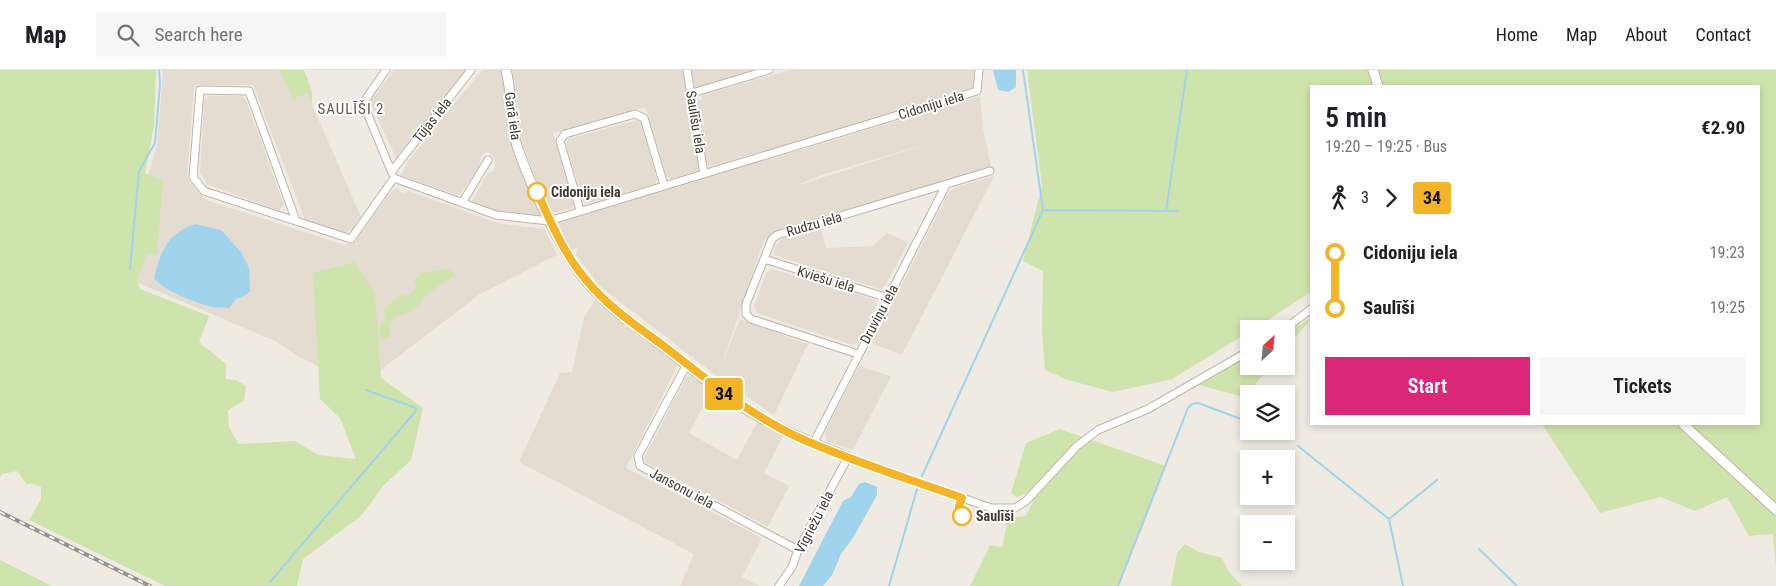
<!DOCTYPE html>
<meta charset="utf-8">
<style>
body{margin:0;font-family:"Roboto Condensed",sans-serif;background:#f6f6f6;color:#202124;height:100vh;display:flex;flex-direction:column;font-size:19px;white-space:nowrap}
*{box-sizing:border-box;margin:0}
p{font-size:16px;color:#757577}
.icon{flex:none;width:28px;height:28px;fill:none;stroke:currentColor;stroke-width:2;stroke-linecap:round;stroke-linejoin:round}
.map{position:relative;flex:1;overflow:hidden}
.sheet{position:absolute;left:1310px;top:15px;width:450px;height:340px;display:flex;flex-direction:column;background:#fff;border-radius:0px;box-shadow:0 2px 8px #0003}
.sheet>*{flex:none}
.badge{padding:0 10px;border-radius:4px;font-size:18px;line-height:32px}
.needle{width:32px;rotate:27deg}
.fabs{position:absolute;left:1240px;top:250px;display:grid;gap:10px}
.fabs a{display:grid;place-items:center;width:55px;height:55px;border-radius:0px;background:#fff;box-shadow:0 2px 8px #0003;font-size:25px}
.map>.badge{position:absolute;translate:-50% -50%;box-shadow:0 0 0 2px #fff}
.legs{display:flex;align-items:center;gap:8px;height:55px;padding:0 15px;font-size:16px}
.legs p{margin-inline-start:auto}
.head{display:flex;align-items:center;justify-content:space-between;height:85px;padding:0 15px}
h1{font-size:28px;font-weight:600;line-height:38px}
.action{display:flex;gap:10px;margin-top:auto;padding:10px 15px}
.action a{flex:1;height:58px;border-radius:0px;background:#db2777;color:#fff;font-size:20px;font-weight:600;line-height:58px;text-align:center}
.action a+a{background:#f6f6f6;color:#202124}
ul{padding:0 15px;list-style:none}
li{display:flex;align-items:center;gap:18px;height:55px;font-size:19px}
li i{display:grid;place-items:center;width:8px;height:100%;margin:0 6px;background:currentColor}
li i::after{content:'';width:12px;height:12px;margin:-6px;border:4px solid;border-radius:50%;background:#fff}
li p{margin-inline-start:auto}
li:first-child i{background:linear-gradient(#0000 50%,currentColor 0)}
li:last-child i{background:linear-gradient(currentColor 50%,#0000 0)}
header{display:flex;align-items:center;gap:30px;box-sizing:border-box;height:70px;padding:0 25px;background:#fff;border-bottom:1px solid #e0e0e0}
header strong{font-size:24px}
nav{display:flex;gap:28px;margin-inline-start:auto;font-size:18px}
.search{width:350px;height:45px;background:#f6f6f6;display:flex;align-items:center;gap:12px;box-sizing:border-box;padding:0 18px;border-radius:0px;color:#757577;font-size:19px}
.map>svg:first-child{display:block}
.residential{fill:#e4dcd1;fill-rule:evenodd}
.green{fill:#cfe4ac}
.water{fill:#a0d3ec}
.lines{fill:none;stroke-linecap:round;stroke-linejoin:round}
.stream{stroke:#a0d3ec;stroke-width:2}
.minor-casing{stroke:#beb5a9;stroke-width:9}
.tertiary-casing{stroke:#beb5a9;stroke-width:11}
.minor{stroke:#fff;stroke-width:7}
.tertiary{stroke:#fff;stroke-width:9}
.rail-casing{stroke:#929292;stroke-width:4}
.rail{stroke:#fff;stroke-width:2;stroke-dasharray:5.5;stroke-linecap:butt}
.line-1-casing{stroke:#fff;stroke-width:11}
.line-1{stroke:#f4b427;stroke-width:8}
.stop-1-dot{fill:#fff;stroke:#f4b427;stroke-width:2.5}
.labels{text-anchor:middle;stroke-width:4;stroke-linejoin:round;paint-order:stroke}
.street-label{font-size:14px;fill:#423b33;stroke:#fff}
.stop-label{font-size:14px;font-weight:bold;fill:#423b33;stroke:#fff;text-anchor:start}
.neighbourhood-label{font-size:15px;letter-spacing:1px;fill:#64584b;stroke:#fff}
</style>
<header>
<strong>Map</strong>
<div class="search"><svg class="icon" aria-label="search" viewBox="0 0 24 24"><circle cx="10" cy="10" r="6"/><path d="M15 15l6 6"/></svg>Search here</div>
<nav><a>Home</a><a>Map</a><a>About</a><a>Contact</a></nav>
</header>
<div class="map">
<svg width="1776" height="516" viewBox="0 0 1776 516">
<rect width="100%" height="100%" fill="#f0ebe2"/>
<!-- residential -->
<path class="residential" d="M 163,0 L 279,0 L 293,28 L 307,23 L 361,147 L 353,159 L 344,164 L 305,150 L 253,15 L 194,15 L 187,108 L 206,130 L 344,175 L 355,172 L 392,120 L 399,117 L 399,121 L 405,123 L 409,121 L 497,153 L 545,159 L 557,185 L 480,224 L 360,316 L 301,288 L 275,271 L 132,210 L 148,106 L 157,75 Z
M 394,0 L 468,0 L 396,88 L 370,32 Z
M 482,0 L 501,0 L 506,16 L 511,69 L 519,95 L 542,148 L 497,142 L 471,133 L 487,104 L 495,100 L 494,88 L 488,82 L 481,86 L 479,96 L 459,126 L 401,105 L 408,91 Z
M 510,0 L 682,0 L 701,97 L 698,101 L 671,109 L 666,107 L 646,37 L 553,63 L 574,135 L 571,138 L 552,144 L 535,107 L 520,67 L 517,28 Z
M 691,0 L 756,0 L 695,18 Z
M 790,0 L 977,0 L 977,16 L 710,97 L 707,95 L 695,31 L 702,30 L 702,25 Z
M 209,26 L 241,26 L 246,30 L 284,135 L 279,140 L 208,115 L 200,103 L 204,29 Z
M 980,26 L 983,58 L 992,101 L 764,170 L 721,296 L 740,249 L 808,274 L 774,345 L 718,307 L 601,217 L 576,185 L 578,178 L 571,180 L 558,153 ZM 917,77 L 918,77 L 796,116 L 821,105 Z
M 638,50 L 641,53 L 657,109 L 655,114 L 586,134 L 583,131 L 566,74 L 568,69 Z
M 994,106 L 902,285 L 872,273 L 949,122 L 956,117 Z
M 821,159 L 826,178 L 873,176 L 887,163 L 908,173 L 885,216 L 879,219 L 774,185 L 775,177 L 782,169 Z
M 772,199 L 876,230 L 877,234 L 860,271 L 852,275 L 757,243 L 754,236 L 766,203 Z
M 595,230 L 624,253 L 624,256 L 631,258 L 678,295 L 626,398 L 762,468 L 742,507 L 759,516 L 680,516 L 694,484 L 519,392 L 560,303 L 572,302 L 584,247 Z
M 859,296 L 891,306 L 853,380 L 827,372 L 825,362 Z
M 691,306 L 711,321 L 689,363 L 737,390 L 757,352 L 783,366 L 764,403 L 789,416 L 768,457 L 645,392 L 644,388 L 686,307 Z"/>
<!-- green -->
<path class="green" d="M 0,0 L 156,0 L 154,56 L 145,103 L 163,110 L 157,185 L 147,184 L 137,210 L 140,219 L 209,246 L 199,272 L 226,294 L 226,309 L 236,310 L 246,316 L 244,331 L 228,340 L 229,357 L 238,374 L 295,371 L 318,385 L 356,389 L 340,348 L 320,329 L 313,203 L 355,192 L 375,224 L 381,308 L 423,338 L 411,390 L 384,415 L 361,446 L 303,489 L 297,516 L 165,516 L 29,450 L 41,429 L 41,417 L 31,413 L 27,415 L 17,401 L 2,404 L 0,407 Z
M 279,0 L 304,0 L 312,21 L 312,35 L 307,23 L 293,29 Z
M 1027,0 L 1776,0 L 1776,497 L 1773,464 L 1749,466 L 1727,427 L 1695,441 L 1661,427 L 1600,443 L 1542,354 L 1759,354 L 1759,16 L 1311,16 L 1311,222 L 1254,259 L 1249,259 L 1249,262 L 1172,309 L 1113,322 L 1068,310 L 1045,300 L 1042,263 L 1043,201 L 1023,191 L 1042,115 Z
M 449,199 L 455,205 L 430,222 L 413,241 L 394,247 L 390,256 L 390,266 L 382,270 L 379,257 L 385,251 L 384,238 L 402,224 L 408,227 L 417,217 L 414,211 L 421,203 Z
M 1311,248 L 1311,249 L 1286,278 L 1286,263 Z
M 1249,286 L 1249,296 L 1271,296 L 1244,327 L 1199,315 Z
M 1060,359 L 1166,396 L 1119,516 L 970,516 L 990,475 L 1002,477 L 1007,455 L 1001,448 L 1026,446 L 1033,432 L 1029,423 L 1017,427 L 1011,423 L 1026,373 Z
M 1185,474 L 1199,482 L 1222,488 L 1228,501 L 1242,516 L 1171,516 L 1177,483 Z
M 0,490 L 52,516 L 0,516 Z"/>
<!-- water -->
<path class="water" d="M 993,0 L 1016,0 L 1016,17 L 1008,22 L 998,20 Z
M 195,154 L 221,160 L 241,182 L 249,198 L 250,221 L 246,225 L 236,229 L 229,238 C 224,237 218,238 213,237 C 198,234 162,220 154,208 C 161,181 167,164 195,154 Z
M 865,412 L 877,417 L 877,425 L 853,468 L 841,484 L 832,505 L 823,516 L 799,516 L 843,431 L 851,427 L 859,414 Z"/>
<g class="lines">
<!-- stream -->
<path class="stream" d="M 1043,140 L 1178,141
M 1166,141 L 1187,0
M 130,199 L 139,101 L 155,73 L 160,14 L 159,0
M 1274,361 L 1287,366
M 1298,376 L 1389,449 L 1403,516
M 922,406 L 1043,140 L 1023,0
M 1389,449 L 1437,410
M 1479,479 L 1517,516
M 270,512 L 415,342 L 416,338 L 366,320
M 889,516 L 917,419
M 1118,516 L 1188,338 L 1192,334 L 1198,333 L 1249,352"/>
<defs>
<path id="minor" d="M 386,0 L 363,33 L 392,103
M 687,0 L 704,104
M 692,23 L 769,0
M 392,101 L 471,0
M 462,133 L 488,90
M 580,140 L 560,71 L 565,64 L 635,44 L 644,48 L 664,115
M 296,151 L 249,21 L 200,20 L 193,107 L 204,121 L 351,169 L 394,108 L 496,145 L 549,151 L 977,21 L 979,0
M 764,189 L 888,228
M 1285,259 L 1311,239
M 858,284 L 751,249 L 746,244 L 746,234 L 772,169 L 777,165 L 990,101
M 687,294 L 638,386 L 640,396 L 798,480
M 813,374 L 946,115
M 779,516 L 792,497 L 798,480 L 848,387 L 991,438 L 1015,438 L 1026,431 L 1077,376 L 1098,360 L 1148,339 L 1249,281"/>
<path id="tertiary" d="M 506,0 C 513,26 509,53 518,79 C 532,119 559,176 585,210 C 605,235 635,255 660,274 C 684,292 706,311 729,328 C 766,354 806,371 848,387
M 1373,0 L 1378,16
M 1683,354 L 1776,440"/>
</defs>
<!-- minor casing -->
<use href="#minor" class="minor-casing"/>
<!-- tertiary casing -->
<use href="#tertiary" class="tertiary-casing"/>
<!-- minor -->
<use href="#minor" class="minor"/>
<!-- tertiary -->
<use href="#tertiary" class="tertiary"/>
<defs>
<path id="rail" d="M 0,442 L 150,516"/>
</defs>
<!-- rail casing -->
<use href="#rail" class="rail-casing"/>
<!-- rail -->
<use href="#rail" class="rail"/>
</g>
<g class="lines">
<defs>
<path id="line-1" d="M 537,122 C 551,153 565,186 587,211 C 608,237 638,257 665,277 C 709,311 751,346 802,369 C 854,392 909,409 962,428 L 959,436 L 962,446"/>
</defs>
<!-- line-1 casing -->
<use href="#line-1" class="line-1-casing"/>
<!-- line-1 -->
<use href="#line-1" class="line-1"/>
</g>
<!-- markers -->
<g class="stop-1-dot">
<circle cx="537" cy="122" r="9"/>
<circle cx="962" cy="446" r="9"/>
</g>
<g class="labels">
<!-- street labels -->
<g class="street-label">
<text transform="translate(931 35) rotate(-17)" y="5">Cidoniju iela</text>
<text transform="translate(513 46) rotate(82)" y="5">Garā iela</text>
<text transform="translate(432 50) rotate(-52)" y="5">Tūjas iela</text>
<text transform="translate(696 52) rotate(81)" y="5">Saulīšu iela</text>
<text transform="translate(814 154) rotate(-16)" y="5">Rudzu iela</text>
<text transform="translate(826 209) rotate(17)" y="5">Kviešu iela</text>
<text transform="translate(879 244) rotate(-62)" y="5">Druviņu iela</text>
<text transform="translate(682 418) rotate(28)" y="5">Jansonu iela</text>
<text transform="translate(814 452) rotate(-63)" y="5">Vīgriežu iela</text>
</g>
<!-- stop labels -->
<g class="stop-label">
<text x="551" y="127">Cidoniju iela</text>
<text x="976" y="451">Saulīši</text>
</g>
<!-- neighbourhood labels -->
<g class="neighbourhood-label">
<text x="351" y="44">SAULĪŠI 2</text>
</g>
</g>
</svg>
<div class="fabs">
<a><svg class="needle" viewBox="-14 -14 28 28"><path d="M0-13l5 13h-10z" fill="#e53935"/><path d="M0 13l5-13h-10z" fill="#757577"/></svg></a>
<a><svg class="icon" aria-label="layers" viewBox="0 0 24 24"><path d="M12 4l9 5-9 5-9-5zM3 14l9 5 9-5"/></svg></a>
<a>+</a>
<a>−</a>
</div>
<b class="badge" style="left:724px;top:324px;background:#f4b427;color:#111">34</b>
<section class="sheet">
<div class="head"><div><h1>5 min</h1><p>19:20 – 19:25 · Bus</p></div><b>€2.90</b></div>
<div class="legs"><svg class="icon" aria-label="walk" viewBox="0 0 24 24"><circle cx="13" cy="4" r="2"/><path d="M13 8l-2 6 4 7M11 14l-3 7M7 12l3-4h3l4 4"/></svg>3<svg class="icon" aria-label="forward" viewBox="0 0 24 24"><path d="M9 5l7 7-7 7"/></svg><b class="badge" style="background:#f4b427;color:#111">34</b></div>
<ul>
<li><i style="color:#f4b427"></i><b>Cidoniju iela</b><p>19:23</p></li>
<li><i style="color:#f4b427"></i><b>Saulīši</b><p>19:25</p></li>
</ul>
<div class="action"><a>Start</a><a>Tickets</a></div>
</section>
</div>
